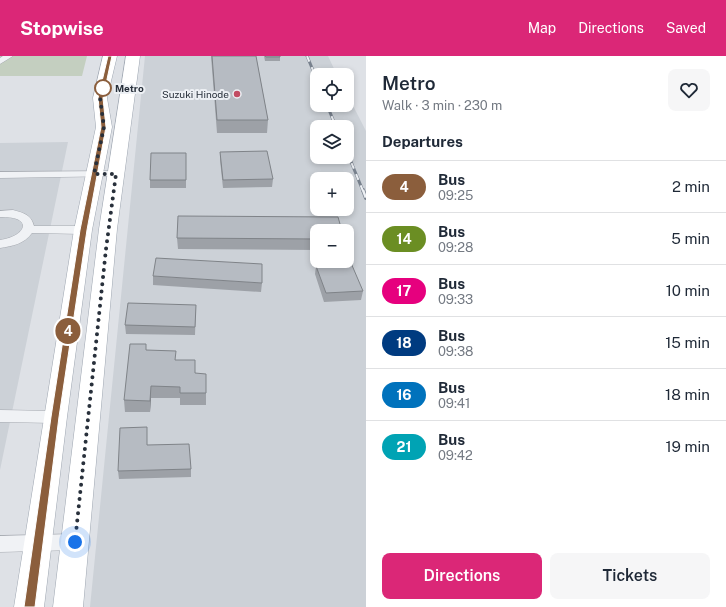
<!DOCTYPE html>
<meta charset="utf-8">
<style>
body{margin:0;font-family:"Public Sans",sans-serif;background:#f6f6f7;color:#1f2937;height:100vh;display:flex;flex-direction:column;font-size:15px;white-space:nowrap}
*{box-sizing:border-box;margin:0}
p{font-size:13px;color:#747a83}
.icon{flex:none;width:22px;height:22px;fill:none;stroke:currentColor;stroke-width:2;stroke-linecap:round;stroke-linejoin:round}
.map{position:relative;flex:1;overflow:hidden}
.panel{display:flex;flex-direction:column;background:#fff;width:360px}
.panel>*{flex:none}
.badge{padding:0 8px;border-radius:13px;font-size:14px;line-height:26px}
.tools{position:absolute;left:310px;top:12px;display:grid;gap:8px}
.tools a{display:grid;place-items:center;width:44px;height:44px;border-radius:8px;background:#fff;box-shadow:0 2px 6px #0003;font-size:20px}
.you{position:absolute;width:20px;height:20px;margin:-10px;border:3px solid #fff;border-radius:50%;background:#1a73e8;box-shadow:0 0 0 6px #1a73e833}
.map>.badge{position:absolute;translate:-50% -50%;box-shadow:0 0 0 2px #fff}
h2{padding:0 16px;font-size:15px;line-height:36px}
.round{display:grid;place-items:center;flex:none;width:42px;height:42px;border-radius:8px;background:#f6f6f7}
.summary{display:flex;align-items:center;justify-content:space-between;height:68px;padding:0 16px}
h1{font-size:19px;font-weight:600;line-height:30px}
.action{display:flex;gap:8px;margin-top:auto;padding:8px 16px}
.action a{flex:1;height:46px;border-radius:8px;background:#db2777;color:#fff;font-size:16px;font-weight:600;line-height:46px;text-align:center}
.action a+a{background:#f6f6f7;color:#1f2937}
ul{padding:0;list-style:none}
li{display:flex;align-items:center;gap:12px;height:52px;padding:0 16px;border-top:1px solid #e0e1e3}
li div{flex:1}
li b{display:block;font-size:15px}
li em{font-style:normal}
li .badge{min-width:44px;font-weight:700;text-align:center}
header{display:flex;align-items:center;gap:24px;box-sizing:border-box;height:56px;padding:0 20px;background:#db2777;color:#fff}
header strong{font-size:19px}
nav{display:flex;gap:22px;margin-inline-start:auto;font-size:14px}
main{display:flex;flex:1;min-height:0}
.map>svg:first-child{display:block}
.built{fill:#ccd1d7;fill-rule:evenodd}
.green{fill:#c4cfc0}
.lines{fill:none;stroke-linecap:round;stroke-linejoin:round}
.lane-casing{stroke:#a4a8af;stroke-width:1}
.primary-casing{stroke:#9ea6b1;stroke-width:1}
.lane{fill:#f0f2f5;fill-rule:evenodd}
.primary{fill:#fff;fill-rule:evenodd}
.rail-far1-casing{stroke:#79828e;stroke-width:3}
.rail-casing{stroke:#79828e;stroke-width:4}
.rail-far1{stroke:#edf0f4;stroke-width:2;stroke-dasharray:6;stroke-linecap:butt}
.rail{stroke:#edf0f4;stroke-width:2.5;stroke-dasharray:8;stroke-linecap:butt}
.wall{fill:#9da1a7}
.shaded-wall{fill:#7f8388}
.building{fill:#b6bbc2;stroke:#7f8388}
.line{fill:#8b5e3c;stroke:#fff}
.walk{stroke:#28303b;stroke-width:4;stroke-dasharray:0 7.2}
.stop-dot{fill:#fff;stroke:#8b5e3c;stroke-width:2}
.poi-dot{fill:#c24c63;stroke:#edf0f4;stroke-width:1.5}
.labels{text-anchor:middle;stroke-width:4;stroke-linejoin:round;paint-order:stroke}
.far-stop-label{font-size:10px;font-weight:bold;fill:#28303b;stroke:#edf0f4;text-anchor:start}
.far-poi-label{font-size:10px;fill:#28303b;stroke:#edf0f4;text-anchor:end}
</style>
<header>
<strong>Stopwise</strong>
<nav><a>Map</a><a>Directions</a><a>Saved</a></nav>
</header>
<main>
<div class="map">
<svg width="366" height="551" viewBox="0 0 366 551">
<rect width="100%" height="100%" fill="#dee1e6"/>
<!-- built -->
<path class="built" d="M 145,0 L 328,0 L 337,19 L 317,19 L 317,49 L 347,49 L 347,38 L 366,75 L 366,551 L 90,551 ZM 317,71 L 347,71 L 347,101 L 317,101 ZM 317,123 L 347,123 L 347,153 L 317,153 ZM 317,175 L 347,175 L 347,205 L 317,205 Z
M 68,86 L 0,414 L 0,87 Z"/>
<!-- green -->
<path class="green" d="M 0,0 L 87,0 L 82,20 L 0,20 Z"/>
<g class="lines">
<defs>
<path id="lane" d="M 3,0 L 13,0 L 0,8 L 0,2 Z
M 116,115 L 120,116 L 121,118 L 120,120 L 0,122 L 0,116 Z
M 13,154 C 23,157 31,158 34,170 L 83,170 L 87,171 L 89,174 L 87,177 L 83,178 L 32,177 C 24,188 13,190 0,192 L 0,184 C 27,180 34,160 0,161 L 0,155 Z
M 0,354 L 55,355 L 61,357 L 63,361 L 61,365 L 55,367 L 0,366 Z
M 75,478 L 81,480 L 84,486 L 81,492 L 75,494 L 0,496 L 0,480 Z"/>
<path id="primary" d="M 103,0 L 117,0 L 107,42 L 112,71 L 92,174 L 67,361 L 44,551 L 14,551 L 74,174 L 96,71 L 93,42 Z
M 126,0 L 140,0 L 117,173 L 83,551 L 53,551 L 99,173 Z"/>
</defs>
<!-- lane casing -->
<use href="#lane" class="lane-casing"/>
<!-- primary casing -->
<use href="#primary" class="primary-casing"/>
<!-- lane -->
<use href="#lane" class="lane"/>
<!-- primary -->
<use href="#primary" class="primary"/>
<defs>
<path id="rail-far1" d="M 307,0 L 317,24
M 327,49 L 336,71
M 347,96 L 363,135"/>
<path id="rail" d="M 363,134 L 366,142"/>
</defs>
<!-- rail-far1 casing -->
<use href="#rail-far1" class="rail-far1-casing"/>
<!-- rail casing -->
<use href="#rail" class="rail-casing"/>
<!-- rail-far1 -->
<use href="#rail-far1" class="rail-far1"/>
<!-- rail -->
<use href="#rail" class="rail"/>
</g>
<!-- wall -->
<path class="wall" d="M 211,0 L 256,0 L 268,64 L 267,77 L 217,77 Z
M 264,0 L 280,0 L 280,5 L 265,5 Z
M 220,96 L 273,123 L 272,131 L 223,132 L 220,104 Z
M 186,97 L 186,132 L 150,132 L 150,124 Z
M 317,175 L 317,194 L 178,193 L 177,182 Z
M 316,210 L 363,235 L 361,244 L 324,246 L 315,218 Z
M 153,220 L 262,227 L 261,236 L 153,229 Z
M 196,249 L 195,279 L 126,278 L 125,269 Z
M 147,294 L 176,304 L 195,317 L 206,337 L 206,349 L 180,349 L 180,342 L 151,342 L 150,356 L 125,356 L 124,344 Z
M 147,371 L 147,389 L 191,413 L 191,421 L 119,423 L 118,415 Z"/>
<!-- shaded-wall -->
<path class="shaded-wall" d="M 151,330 L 151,342 L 150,356 L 150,345 Z"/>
<!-- building -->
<path class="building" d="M 212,0 L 256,0 L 268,64 L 217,64 Z
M 265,0 L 280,0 L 280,1 L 266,1 Z
M 267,95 L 273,123 L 223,124 L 220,96 Z
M 151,97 L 186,97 L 186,124 L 150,124 Z
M 178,160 L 338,161 L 342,175 L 317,175 L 317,183 L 177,182 Z
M 156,202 L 262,208 L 262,227 L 153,220 Z
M 351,207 L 363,235 L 326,237 L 316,210 Z
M 128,247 L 196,249 L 195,271 L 125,269 Z
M 130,288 L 146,288 L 146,294 L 176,295 L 175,304 L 195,304 L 195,317 L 206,318 L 206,337 L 180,337 L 180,331 L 151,330 L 150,345 L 124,344 Z
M 147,371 L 147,389 L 189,388 L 191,413 L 118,415 L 120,372 Z"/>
<!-- line -->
<path class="line" d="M 108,0 L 112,0 L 103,42 L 106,71 L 87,174 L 59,361 L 35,551 L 24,551 L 51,361 L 80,174 L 101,71 L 98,42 Z"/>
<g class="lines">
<!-- walk -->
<path class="walk" d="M 75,486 L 106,193 L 116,118 L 94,118 L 104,71 L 100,42 L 104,28 L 103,32"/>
</g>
<!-- markers -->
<circle class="stop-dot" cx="103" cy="32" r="8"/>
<circle class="poi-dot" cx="237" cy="38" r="4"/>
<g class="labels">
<!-- far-stop labels -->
<g class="far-stop-label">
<text x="115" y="36">Metro</text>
</g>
<!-- far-poi labels -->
<g class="far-poi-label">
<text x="229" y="42">Suzuki Hinode</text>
</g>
</g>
</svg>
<div class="tools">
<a><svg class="icon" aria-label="locate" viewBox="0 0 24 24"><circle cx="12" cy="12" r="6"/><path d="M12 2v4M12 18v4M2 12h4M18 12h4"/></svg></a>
<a><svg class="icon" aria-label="layers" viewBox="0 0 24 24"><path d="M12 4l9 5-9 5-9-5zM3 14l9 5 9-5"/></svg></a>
<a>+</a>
<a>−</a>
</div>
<div class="you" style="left:75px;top:486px"></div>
<b class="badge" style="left:68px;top:275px;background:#8b5e3c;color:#fff">4</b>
</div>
<section class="panel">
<div class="summary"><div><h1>Metro</h1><p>Walk · 3 min · 230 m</p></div><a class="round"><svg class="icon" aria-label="heart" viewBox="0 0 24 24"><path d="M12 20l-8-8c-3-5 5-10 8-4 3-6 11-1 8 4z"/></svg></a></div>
<h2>Departures</h2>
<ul>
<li><span class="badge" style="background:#8b5e3c;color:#fff">4</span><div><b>Bus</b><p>09:25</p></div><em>2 min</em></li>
<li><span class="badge" style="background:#6b8e23;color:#fff">14</span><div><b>Bus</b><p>09:28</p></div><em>5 min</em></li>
<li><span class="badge" style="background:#e6007e;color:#fff">17</span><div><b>Bus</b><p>09:33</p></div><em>10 min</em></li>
<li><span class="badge" style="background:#003b80;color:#fff">18</span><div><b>Bus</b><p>09:38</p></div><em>15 min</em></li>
<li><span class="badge" style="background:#0072bc;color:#fff">16</span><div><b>Bus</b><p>09:41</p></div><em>18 min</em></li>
<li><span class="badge" style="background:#00a3b4;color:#fff">21</span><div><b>Bus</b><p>09:42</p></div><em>19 min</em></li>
</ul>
<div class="action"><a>Directions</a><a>Tickets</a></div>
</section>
</main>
